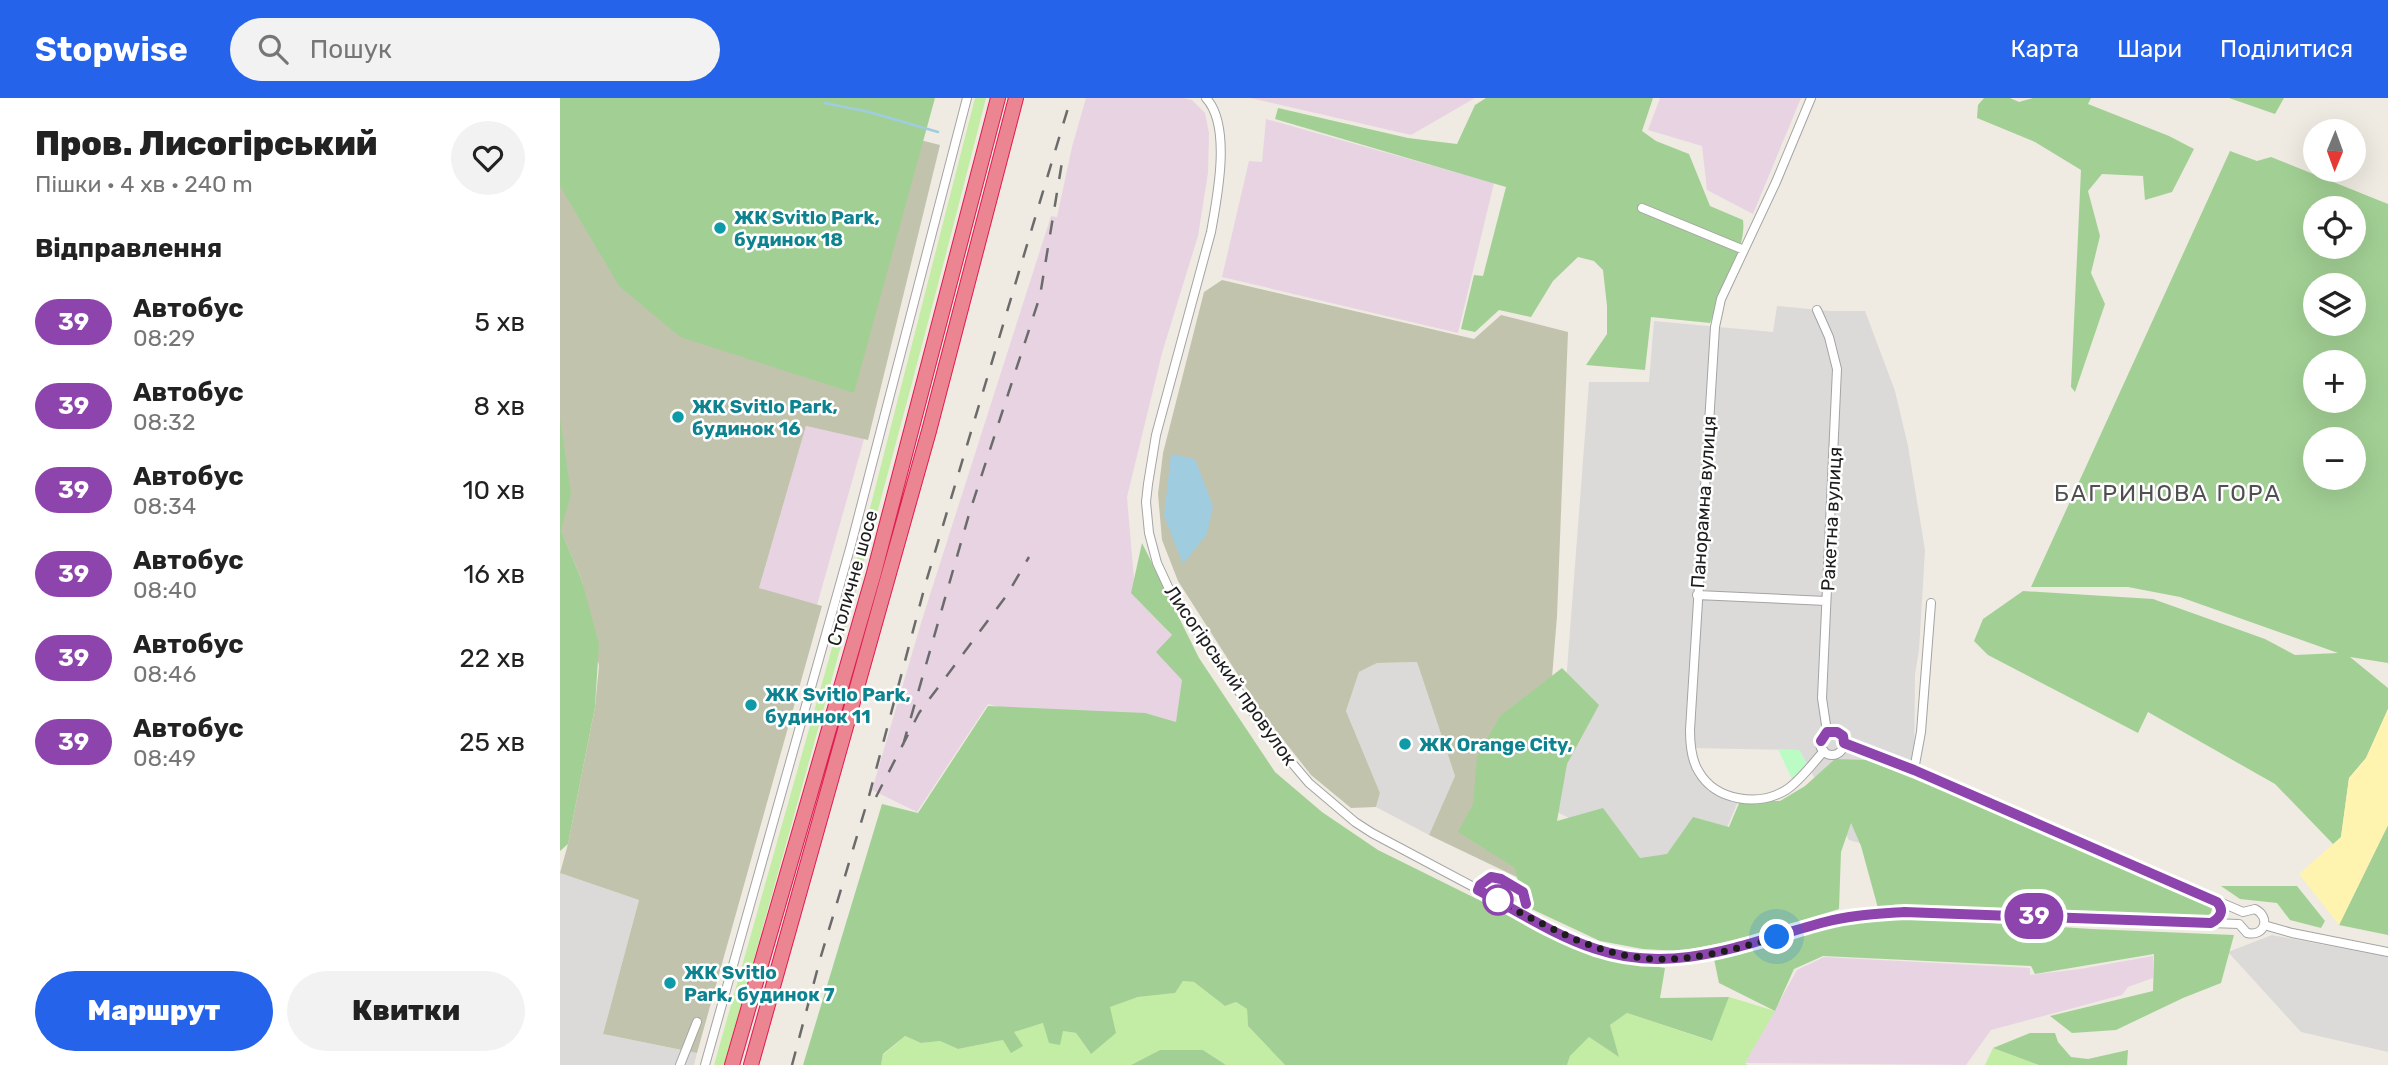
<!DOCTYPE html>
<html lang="uk">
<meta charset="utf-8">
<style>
body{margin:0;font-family:Rubik,sans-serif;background:#f2f2f2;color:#222;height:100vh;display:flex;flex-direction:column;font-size:26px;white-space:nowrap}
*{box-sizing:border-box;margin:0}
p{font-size:23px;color:#767676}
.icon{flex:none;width:38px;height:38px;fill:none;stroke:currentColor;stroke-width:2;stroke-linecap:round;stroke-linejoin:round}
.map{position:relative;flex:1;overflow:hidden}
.panel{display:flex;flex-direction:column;background:#fff;width:560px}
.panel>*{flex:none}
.badge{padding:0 14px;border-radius:23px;font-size:24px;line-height:46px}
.needle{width:46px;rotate:181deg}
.controls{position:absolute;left:1743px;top:21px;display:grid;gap:14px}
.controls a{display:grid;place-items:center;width:63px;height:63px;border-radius:50%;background:#fff;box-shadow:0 7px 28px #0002;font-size:35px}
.you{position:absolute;width:35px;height:35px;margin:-18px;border:5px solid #fff;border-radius:50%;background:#1a73e8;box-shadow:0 0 0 10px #1a73e833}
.map>.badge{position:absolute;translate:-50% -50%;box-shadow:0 0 0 4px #fff}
h2{padding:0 35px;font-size:26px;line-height:63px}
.round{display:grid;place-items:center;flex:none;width:74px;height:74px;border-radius:37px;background:#f2f2f2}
.overview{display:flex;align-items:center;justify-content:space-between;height:119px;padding:0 35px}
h1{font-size:33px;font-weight:800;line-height:52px}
.action{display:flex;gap:14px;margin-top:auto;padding:14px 35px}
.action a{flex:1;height:80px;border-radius:42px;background:#2563eb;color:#fff;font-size:28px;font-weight:800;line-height:80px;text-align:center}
.action a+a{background:#f2f2f2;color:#222}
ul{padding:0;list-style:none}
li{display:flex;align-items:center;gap:21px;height:84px;padding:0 35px}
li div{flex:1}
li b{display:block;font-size:26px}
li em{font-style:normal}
li .badge{min-width:77px;font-weight:700;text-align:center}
header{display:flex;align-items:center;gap:42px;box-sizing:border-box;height:98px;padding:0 35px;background:#2563eb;color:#fff}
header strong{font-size:33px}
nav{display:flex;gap:38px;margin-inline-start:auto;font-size:24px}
.search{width:490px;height:63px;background:#f2f2f2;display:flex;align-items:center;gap:18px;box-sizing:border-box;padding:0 24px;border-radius:38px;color:#767676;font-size:26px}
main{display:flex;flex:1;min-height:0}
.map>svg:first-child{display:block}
.residential{fill:#dbdad9}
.industrial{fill:#e8d3e3}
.construction{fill:#c2c3ad}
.grass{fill:#c3eca4}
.forest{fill:#a2d094;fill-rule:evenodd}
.sand{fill:#fff4af}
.park{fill:#bbfcc5}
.water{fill:#a0ccdf}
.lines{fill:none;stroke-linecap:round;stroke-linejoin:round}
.stream{stroke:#a0ccdf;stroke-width:2.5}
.street-casing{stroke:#a4a4a4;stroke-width:10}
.highway-casing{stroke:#e01b52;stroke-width:16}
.street{stroke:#fff;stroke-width:8}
.highway{stroke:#ea8591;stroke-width:14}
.rail{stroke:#6b6b6b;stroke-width:2.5;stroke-dasharray:14 14;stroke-linecap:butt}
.line-casing{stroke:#fff;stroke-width:16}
.line{stroke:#8e44ad;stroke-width:10}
.walk{stroke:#1d1d1d;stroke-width:7;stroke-dasharray:0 12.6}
.culture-dot{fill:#0f9aa8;stroke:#fff;stroke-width:2.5}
.stop-dot{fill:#fff;stroke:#8e44ad;stroke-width:3.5}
.labels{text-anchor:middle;stroke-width:5;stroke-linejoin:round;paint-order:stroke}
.culture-label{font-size:19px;font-weight:bold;fill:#0d838f;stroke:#fff;text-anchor:start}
.street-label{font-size:19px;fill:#1d1d1d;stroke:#fff}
.quarter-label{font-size:23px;letter-spacing:2px;fill:#505050;stroke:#fff}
</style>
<header>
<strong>Stopwise</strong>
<div class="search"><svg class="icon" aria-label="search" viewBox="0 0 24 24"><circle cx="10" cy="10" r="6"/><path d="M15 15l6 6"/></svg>Пошук</div>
<nav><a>Карта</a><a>Шари</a><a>Поділитися</a></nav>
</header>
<main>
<section class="panel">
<div class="overview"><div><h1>Пров. Лисогірський</h1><p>Пішки · 4 хв · 240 m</p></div><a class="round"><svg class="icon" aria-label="heart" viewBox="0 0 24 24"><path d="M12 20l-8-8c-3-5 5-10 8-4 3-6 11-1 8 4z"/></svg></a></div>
<h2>Відправлення</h2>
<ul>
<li><span class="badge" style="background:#8e44ad;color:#fff">39</span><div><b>Автобус</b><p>08:29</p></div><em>5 хв</em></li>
<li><span class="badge" style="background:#8e44ad;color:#fff">39</span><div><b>Автобус</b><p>08:32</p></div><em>8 хв</em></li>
<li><span class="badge" style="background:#8e44ad;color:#fff">39</span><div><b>Автобус</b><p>08:34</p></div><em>10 хв</em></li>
<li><span class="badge" style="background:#8e44ad;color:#fff">39</span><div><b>Автобус</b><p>08:40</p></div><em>16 хв</em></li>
<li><span class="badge" style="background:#8e44ad;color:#fff">39</span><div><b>Автобус</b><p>08:46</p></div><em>22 хв</em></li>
<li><span class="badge" style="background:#8e44ad;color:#fff">39</span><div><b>Автобус</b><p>08:49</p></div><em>25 хв</em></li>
</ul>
<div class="action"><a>Маршрут</a><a>Квитки</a></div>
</section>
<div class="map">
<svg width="1828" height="967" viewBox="0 0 1828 967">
<rect width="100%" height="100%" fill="#efebe2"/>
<!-- residential -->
<path class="residential" d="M 1217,208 L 1270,213 L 1305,213 L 1335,293 L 1348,348 L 1365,452 L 1359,552 L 1355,577 L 1354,671 L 1503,738 L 1477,795 L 1289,742 L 1239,652 L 1131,650 L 1139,675 L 1155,690 L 1179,701 L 1145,782 L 1067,762 L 1061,746 L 993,712 L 999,676 L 1029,284 L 1089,284 L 1094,223 L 1213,234 Z
M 857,564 L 895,678 L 869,737 L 816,709 L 820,695 L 786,613 L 799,574 L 817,565 Z
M 0,775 L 79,802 L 43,936 L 137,955 L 134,967 L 0,967 Z
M 1712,837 L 1828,859 L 1828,954 L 1741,934 L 1668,854 Z"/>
<!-- industrial -->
<path class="industrial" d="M 526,0 L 623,0 L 632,2 L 645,15 L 649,35 L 648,75 L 638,138 L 602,255 L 567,399 L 575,493 L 643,575 L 664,666 L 428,606 L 357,714 L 312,692 L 361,525 L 491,118 L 497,119 L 512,49 Z
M 690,0 L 915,0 L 851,37 Z
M 1100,0 L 1241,0 L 1193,116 L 1147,92 L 1142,48 L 1088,32 Z
M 706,21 L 934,85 L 898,235 L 662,179 L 689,63 L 702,64 Z
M 246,328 L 304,341 L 257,507 L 199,490 Z
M 1593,858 L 1593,880 L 1568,889 L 1562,897 L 1431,932 L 1406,967 L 1185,965 L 1237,872 L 1264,859 L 1470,870 L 1470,877 L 1520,871 Z"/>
<!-- construction -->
<path class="construction" d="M 0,0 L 195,0 L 380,47 L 308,342 L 246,328 L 199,490 L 262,508 L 137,955 L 43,936 L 79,802 L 0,775 L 8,746 L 35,609 L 39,568 L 22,483 L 0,430 Z
M 662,182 L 914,241 L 941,217 L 1008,234 L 997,518 L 981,715 L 961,781 L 869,737 L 895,678 L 857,564 L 817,565 L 799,574 L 786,613 L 820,695 L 816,709 L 791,710 L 751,677 L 703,616 L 618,483 L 602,442 L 598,396 L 603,355 L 644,194 Z"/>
<!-- grass -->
<path class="grass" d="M 415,0 L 426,0 C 344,324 255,645 164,967 L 154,967 L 296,465 Z
M 623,883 L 634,884 L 665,908 L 676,904 L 687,911 L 688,928 L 725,967 L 666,967 L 643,952 L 600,952 L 571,967 L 321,967 L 323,957 L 345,938 L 361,945 L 380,943 L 398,951 L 443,942 L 454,934 L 483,925 L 503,933 L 516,935 L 530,955 L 549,909 L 578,899 L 614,895 Z
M 1169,899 L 1215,913 L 1185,965 L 1188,967 L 1007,967 L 1010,958 L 1029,939 L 1058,958 L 1050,927 L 1067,915 L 1151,943 Z
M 1433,950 L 1479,967 L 1425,967 Z"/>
<!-- forest -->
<path class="forest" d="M 0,0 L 375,0 L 294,295 L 120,239 L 59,188 L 0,88 Z
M 926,0 L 1093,0 L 1082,33 L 1096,43 L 1129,56 L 1150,108 L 1183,122 C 1187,149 1160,199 1150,225 L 1091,219 L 1085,272 L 1026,267 L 1047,236 L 1047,208 L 1043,172 L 1034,163 L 1018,159 L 993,183 L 971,219 L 939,212 L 915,234 L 901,231 L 914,177 L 923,178 L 946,89 L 715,21 L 718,10 L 848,40 L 897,46 L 915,7 Z
M 1424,0 L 1450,0 L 1459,4 L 1473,0 L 1531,0 L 1528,6 L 1609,38 L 1634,51 L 1612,94 L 1585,102 L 1583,78 L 1542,76 L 1528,93 L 1540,138 L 1531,175 L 1545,206 L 1515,294 L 1511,289 L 1521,72 L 1475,44 L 1417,20 L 1418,7 Z
M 1669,0 L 1724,0 L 1715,16 Z
M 1670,53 L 1697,63 L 1711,59 L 1828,106 L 1828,565 L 1790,559 L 1828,590 L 1828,611 L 1806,660 L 1789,680 L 1781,739 L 1774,747 L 1715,686 L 1588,614 L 1578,635 L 1428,557 L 1414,543 L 1423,521 L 1463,493 L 1593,501 L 1705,541 L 1735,557 L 1778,555 L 1620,499 L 1568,489 L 1471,489 ZM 1755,110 L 1794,110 L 1794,149 L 1755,149 ZM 1755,187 L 1794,187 L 1794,226 L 1755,226 ZM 1755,264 L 1794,264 L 1794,303 L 1755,303 ZM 1755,341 L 1794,341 L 1794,380 L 1755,380 Z
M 0,320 L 11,396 L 1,432 L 22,483 L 39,546 L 35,609 L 8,746 L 0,753 Z
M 582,445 L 639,560 L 715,674 L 762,714 L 818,752 L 1034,859 L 1105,870 L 1100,900 L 1169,899 L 1152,943 L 1067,915 L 1050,927 L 1059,959 L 1029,939 L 1010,958 L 1007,967 L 725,967 L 688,928 L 687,911 L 676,904 L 665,908 L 634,884 L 623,883 L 615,895 L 578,899 L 550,909 L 556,935 L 531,956 L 516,935 L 503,933 L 500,947 L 489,945 L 483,925 L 454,934 L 463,948 L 451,955 L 443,942 L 398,951 L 380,943 L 361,945 L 345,938 L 323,956 L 321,967 L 243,967 L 322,706 L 358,715 L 428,608 L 585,615 L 616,624 L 622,582 L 596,554 L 612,537 L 571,495 Z
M 1002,570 L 1039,607 L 1007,666 L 997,723 L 1043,710 L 1080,760 L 1107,756 L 1133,719 L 1169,729 L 1180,703 L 1220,703 L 1245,688 L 1275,661 L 1307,662 L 1654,803 L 1649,822 L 1318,810 L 1301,748 L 1291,725 L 1281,754 L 1279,811 L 1178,842 L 1119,853 L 1083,851 L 1040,843 L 963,807 L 955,770 L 898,734 L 913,706 L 917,659 L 940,618 Z
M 1828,727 L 1828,837 L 1779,827 Z
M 1661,788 L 1737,788 L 1765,823 L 1761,830 L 1730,822 L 1717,805 L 1680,801 Z
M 1334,819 L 1532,831 L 1674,837 L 1661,885 L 1623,900 L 1556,932 L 1512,935 L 1490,918 L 1593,893 L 1594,856 L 1475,876 L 1471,868 L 1263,858 L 1234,871 L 1215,913 L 1159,885 L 1154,861 L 1267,827 Z
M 1470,935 L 1495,935 L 1498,944 L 1511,959 L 1528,961 L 1568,952 L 1567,967 L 1479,967 L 1433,950 Z
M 600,952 L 643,952 L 666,967 L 571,967 Z"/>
<!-- sand -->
<path class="sand" d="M 1828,611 L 1828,727 L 1779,827 L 1739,776 L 1781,739 L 1789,680 L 1806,660 Z"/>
<!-- park -->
<path class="park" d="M 1218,651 L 1239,652 L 1247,666 L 1232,681 Z"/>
<!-- water -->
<path class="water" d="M 611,356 L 635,361 L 653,408 L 647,436 L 623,466 L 604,418 Z"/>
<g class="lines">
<!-- stream -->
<path class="stream" d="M 265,5 L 309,14 L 378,34"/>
<defs>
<path id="street" d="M 646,0 C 672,28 657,100 651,134 L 596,337 L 588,386 L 586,404 L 589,435 L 597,465 L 610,493 L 710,639 L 749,685 L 795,724 L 812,735 L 1019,845 L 1056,857 L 1114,862 L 1172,852 L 1266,823 L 1344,814 L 1679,826
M 1251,0 L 1216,84 L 1161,201 L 1155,229 L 1130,632 C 1130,646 1131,662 1139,674 C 1156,703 1199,709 1226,692 C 1240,683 1252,666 1264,653
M 1082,110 L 1184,152
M 1257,212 L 1269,239 L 1277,271 L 1262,600 L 1267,634
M 1137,497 L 1266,503
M1260 645a12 12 0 1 1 24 0a12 12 0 1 1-24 0Z
M 1285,645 L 1354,672 L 1683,814
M 1354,672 L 1361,634 L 1371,505
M 1651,825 C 1660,820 1665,813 1657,805
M 1679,826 L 1687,835 C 1705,839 1711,819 1695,811 L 1683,814
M 1704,827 L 1732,835 L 1828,854
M 120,967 L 137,924
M 145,967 L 291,447 L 407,0"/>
<path id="highway" d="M 172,967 L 314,475 L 438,0
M 191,967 L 369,333 L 456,0"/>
</defs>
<!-- street casing -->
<use href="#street" class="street-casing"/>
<!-- highway casing -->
<use href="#highway" class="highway-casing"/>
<!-- street -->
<use href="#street" class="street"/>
<!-- highway -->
<use href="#highway" class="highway"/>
<!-- rail -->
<path class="rail" d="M 343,647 L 410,413 L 480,198 L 502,64
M 316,699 L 359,615 L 447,497 L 469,459
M 232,967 L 261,858 L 309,698 L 366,484 L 511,0"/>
</g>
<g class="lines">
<defs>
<path id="line" d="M 966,806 L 963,794 L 941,781 L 931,779 L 920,787 L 918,792 C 956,812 995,838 1036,851 C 1116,878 1188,844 1265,824 C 1291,817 1318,816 1344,814 L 1651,825 C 1660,820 1665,813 1657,804 L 1354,672 L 1284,645 L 1283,638 L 1277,634 L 1267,634 L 1261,643"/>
</defs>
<!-- line casing -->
<use href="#line" class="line-casing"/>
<!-- line -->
<use href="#line" class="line"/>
<!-- walk -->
<path class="walk" d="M 938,802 C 953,812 969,819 985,827 C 1076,874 1122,867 1217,839"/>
</g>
<!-- markers -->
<g class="culture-dot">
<circle cx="160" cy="130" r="7"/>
<circle cx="118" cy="319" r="7"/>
<circle cx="191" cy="607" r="7"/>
<circle cx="845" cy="646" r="7"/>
<circle cx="110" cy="885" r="7"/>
</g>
<circle class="stop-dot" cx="938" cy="802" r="14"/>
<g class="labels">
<!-- culture labels -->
<g class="culture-label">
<text x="174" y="126">ЖК Svitlo Park,<tspan x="174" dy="22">будинок 18</tspan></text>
<text x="132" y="315">ЖК Svitlo Park,<tspan x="132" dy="22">будинок 16</tspan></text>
<text x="205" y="603">ЖК Svitlo Park,<tspan x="205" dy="22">будинок 11</tspan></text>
<text x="859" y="653">ЖК Orange City,</text>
<text x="124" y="881">ЖК Svitlo<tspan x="124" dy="22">Park, будинок 7</tspan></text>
</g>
<!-- street labels -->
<g class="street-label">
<text transform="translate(1143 404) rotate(-86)" y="7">Панорамна вулиця</text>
<text transform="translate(1271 421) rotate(-87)" y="7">Ракетна вулиця</text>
<text transform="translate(292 480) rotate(-74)" y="7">Столичне шосе</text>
<text transform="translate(671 577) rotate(55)" y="7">Лисогірський провулок</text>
</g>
<!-- quarter labels -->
<g class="quarter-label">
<text x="1608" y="403">БАГРИНОВА ГОРА</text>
</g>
</g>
</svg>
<div class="controls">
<a><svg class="needle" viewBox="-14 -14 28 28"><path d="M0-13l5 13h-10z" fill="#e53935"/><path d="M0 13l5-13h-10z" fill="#767676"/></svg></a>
<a><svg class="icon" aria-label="locate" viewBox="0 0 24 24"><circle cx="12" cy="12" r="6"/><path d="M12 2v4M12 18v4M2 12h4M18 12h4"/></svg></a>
<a><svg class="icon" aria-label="layers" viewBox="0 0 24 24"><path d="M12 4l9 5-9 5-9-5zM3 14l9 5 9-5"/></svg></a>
<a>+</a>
<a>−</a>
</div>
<div class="you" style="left:1217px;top:839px"></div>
<b class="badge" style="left:1474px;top:818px;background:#8e44ad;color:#fff">39</b>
</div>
</main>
